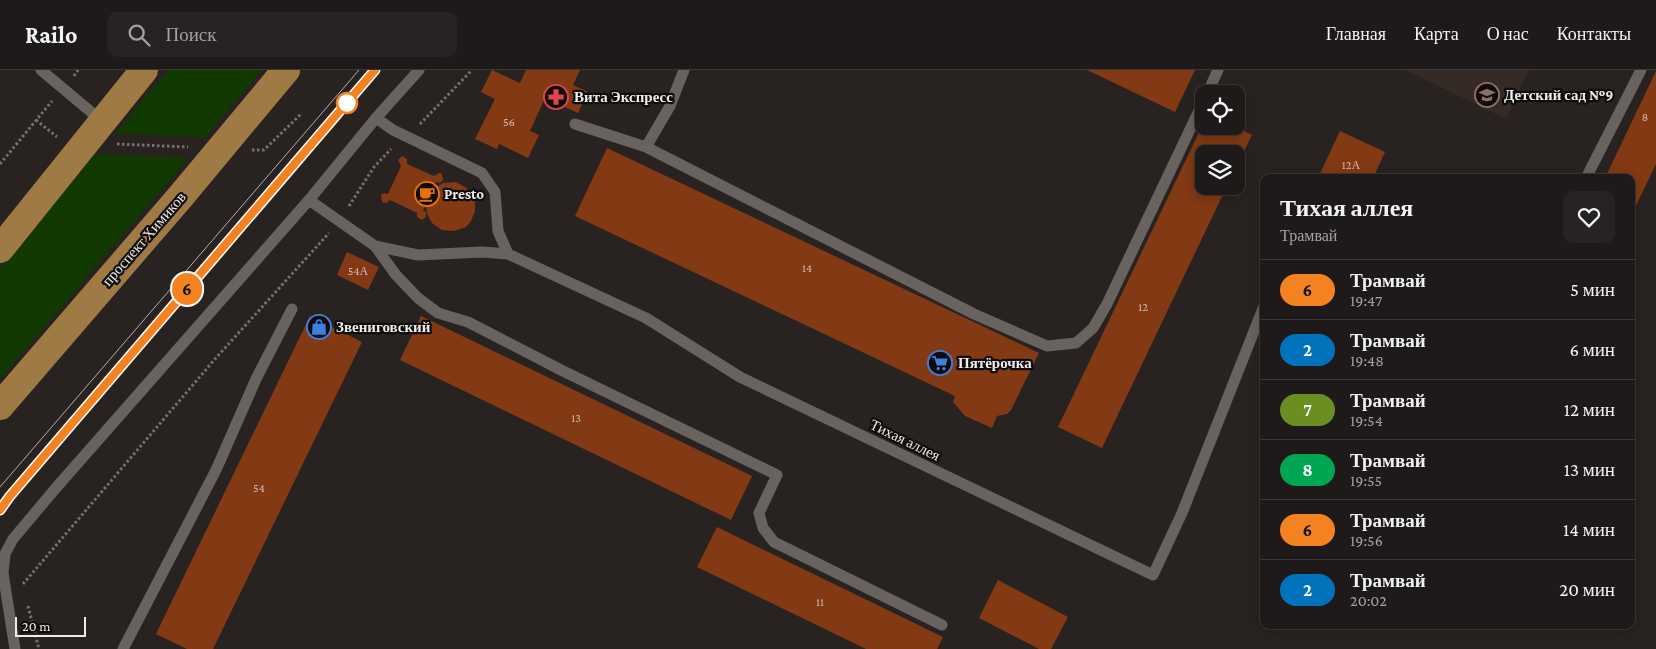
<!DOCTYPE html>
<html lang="ru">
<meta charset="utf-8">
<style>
body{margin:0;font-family:"Crimson Pro",serif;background:#262322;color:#f1f3f6;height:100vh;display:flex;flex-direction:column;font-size:19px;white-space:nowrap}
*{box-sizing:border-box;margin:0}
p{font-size:16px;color:#a1a1a2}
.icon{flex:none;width:28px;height:28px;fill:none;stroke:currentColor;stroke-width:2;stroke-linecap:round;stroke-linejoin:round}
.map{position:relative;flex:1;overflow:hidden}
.panel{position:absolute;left:1260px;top:104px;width:375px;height:455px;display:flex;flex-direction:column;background:#1e1a19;border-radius:10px;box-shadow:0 2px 12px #0003,0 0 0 1px #3c3838}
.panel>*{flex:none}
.badge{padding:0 10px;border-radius:16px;font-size:18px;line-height:32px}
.tools{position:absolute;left:1195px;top:15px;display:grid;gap:10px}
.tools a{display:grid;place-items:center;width:50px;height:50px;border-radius:10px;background:#1e1a19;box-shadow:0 2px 12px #0003,0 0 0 1px #3c3838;font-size:25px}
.scale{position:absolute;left:15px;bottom:12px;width:71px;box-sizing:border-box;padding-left:5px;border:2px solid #efebea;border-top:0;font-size:14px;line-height:18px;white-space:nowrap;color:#efebea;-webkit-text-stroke:4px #0f0d0c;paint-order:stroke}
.map>.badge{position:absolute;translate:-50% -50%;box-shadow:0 0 0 2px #fff}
.round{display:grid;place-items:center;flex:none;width:52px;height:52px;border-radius:10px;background:#262322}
.overview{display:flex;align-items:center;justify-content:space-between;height:85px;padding:0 20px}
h1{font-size:24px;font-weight:700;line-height:38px}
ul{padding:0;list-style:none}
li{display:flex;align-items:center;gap:15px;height:60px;padding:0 20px;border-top:1px solid #3c3838}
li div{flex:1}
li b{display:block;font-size:19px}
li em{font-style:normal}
li .badge{min-width:55px;font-weight:700;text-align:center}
header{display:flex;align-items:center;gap:30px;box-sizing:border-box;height:70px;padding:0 25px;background:#1e1a19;border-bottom:1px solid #3c3838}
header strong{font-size:24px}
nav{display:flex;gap:28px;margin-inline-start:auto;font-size:18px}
.search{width:350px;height:45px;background:#262322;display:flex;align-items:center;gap:12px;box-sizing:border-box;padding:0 18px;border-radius:10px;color:#a1a1a2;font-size:19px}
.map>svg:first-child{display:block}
.built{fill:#352a25}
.green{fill:#123a00}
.building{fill:#823914}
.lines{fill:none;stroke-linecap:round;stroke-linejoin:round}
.path{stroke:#76716f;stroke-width:3;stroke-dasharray:2.5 2.5;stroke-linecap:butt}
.lane{stroke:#696360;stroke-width:11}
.primary{stroke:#a07a44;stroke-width:28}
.tram{stroke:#b3afae;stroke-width:1}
.line-casing{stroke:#fff;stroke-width:11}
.line{stroke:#f58220;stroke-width:8}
.stop-dot{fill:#fff;stroke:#f58220;stroke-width:2.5}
.labels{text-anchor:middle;stroke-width:4.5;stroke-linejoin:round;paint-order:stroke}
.number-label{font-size:12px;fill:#d4beb4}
.poi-label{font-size:15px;font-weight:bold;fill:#efebea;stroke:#0f0d0c;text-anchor:start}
.street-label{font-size:15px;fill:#efebea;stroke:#0f0d0c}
</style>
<header>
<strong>Railo</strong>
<div class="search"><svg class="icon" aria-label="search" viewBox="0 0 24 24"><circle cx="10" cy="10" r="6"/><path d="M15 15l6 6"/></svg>Поиск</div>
<nav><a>Главная</a><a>Карта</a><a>О нас</a><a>Контакты</a></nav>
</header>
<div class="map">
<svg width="1656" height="579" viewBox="0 0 1656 579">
<rect width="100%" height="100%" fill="#282321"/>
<!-- built -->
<path class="built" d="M 1406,0 L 1529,0 L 1506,49 Z"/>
<!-- green -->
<path class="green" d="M 169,0 L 262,0 L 204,68 L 115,63 Z
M 96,84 L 188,88 L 0,309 L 0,198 Z"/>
<!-- building -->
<path class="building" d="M 492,0 L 520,13 L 526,0 L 580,0 L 573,15 L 588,22 L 578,43 L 545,28 L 530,61 L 539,65 L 528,88 L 499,74 L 497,79 L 475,69 L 495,29 L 481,22 Z
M 1087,0 L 1195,0 L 1175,42 Z
M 1656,1 L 1656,94 L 1631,146 L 1631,108 L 1605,108 Z
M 1204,52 L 1204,56 L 1233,56 L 1252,65 L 1236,97 L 1236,84 L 1204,84 L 1204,116 L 1227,116 L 1102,378 L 1058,357 Z
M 1340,61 L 1385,82 L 1373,108 L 1318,108 Z
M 607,78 L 1039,283 L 1011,340 L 1007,344 L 997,346 L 992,358 L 965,346 L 953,332 L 955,326 L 575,146 Z
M 402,86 L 407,89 L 407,94 L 434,106 L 439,103 L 442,104 L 443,110 L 440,113 L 436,112 L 434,118 L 443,113 L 456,112 L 465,117 L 471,123 L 475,131 L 475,141 L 471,151 L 466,157 L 454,161 L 442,160 L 432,153 L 427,144 L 426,136 L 423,140 L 426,142 L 426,147 L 422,150 L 417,147 L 417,143 L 390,130 L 386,133 L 382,132 L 381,125 L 384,123 L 388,124 L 401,96 L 398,90 Z
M 347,182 L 379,197 L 368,220 L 337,205 Z
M 310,246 L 362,272 L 213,579 L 187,579 L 156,564 Z
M 421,246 L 752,406 L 731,450 L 400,290 Z
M 717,457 L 943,567 L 937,579 L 866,579 L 697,497 Z
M 998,510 L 1068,547 L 1051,579 L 1039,579 L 979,548 Z"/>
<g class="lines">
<!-- path -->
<path class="path" d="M 74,6 L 78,0
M 36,50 L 57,67
M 420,54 L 472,0
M 117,74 L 188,77
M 252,80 L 264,80 L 301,44
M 0,94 L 52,31
M 349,136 L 374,97 L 391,79
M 23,514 L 215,289 L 329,163
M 28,536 L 39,579"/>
<!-- lane -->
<path class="lane" d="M 41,0 L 103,52
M 1207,24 L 1218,0
M 376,48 L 393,60 L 482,103 L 495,122 L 498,161 L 508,184
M 575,54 L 646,77 L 670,36 L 684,0
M 646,77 L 974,244 L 1047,276 L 1076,273 L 1093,258 L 1107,234 L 1204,30
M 1586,108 L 1641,0
M 309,130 L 375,176 L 396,205 L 418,228 L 438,243 L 468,252 L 563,301 L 777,405 L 759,443 L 763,458 L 774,472 L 942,555
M 375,176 L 418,185 L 482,182 L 508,184 L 646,248 L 740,307 L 1153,505 L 1182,443 L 1264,236
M 15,579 L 3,503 L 5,484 L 13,469 L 55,419 L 309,130 L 376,48 L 419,0
M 123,579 L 216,400 L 256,309 L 292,239"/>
<!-- primary -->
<path class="primary" d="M 0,179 L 144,0
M 0,336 L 181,126 L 286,0"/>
<!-- tram -->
<path class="tram" d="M 0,417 L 359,0
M 0,440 L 10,426 L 375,0"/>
</g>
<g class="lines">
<defs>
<path id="line" d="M 0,440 L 10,426 L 375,0"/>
</defs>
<!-- line casing -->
<use href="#line" class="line-casing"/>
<!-- line -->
<use href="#line" class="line"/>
</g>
<!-- icons -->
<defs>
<symbol id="school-ring" viewBox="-11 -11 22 22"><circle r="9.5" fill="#0f0d0c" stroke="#8d6e63" stroke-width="1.5"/><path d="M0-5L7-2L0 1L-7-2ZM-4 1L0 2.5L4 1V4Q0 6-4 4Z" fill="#8d6e63"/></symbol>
<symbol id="pharmacy-ring" viewBox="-11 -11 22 22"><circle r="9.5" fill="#0f0d0c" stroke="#e0444e" stroke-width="1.5"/><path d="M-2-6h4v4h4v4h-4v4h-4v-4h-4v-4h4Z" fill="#e0444e"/></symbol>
<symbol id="cafe-ring" viewBox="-11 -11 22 22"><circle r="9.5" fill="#0f0d0c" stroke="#e8710a" stroke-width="1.5"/><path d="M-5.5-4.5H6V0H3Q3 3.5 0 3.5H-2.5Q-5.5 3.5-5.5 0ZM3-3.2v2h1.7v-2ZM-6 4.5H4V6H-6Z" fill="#e8710a"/></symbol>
<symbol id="shop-ring" viewBox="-11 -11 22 22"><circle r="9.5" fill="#0f0d0c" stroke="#3f7fe0" stroke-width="1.5"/><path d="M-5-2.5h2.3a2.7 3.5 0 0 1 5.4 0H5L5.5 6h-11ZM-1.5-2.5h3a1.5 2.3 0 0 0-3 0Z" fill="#3f7fe0"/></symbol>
<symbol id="supermarket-ring" viewBox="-11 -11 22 22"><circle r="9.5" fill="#0f0d0c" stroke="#3f7fe0" stroke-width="1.5"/><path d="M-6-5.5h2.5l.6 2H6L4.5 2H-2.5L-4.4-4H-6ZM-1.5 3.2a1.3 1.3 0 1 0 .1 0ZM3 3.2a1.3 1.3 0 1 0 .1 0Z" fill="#3f7fe0"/></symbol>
</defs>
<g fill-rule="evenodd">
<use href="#school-ring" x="1473" y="11" width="28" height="28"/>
<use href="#pharmacy-ring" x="542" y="13" width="28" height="28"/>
<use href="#cafe-ring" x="413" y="110" width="28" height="28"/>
<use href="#shop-ring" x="305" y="243" width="28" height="28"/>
<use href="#supermarket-ring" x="926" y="279" width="28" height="28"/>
</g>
<!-- markers -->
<circle class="stop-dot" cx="347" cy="33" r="10"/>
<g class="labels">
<!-- number labels -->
<g class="number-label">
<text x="1645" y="51">8</text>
<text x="509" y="56">56</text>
<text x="1351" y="99">12А</text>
<text x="807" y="202">14</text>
<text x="358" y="205">54А</text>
<text x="1143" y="241">12</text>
<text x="576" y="352">13</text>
<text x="259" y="422">54</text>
<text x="820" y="536">11</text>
</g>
<!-- poi labels -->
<g class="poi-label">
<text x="1504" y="30">Детский сад №9</text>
<text x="574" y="32">Вита Экспресс</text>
<text x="444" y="129">Presto</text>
<text x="336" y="262">Звениговский</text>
<text x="958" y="298">Пятёрочка</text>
</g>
<!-- street labels -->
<g class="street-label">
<text transform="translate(144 169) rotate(-49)" y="5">проспект Химиков</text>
<text transform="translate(905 370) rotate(26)" y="5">Тихая аллея</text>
</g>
</g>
</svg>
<div class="tools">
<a><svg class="icon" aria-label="locate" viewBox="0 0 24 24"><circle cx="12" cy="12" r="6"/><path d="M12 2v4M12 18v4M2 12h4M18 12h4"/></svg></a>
<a><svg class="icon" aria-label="layers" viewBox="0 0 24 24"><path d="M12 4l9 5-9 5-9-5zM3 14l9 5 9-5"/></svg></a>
</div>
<div class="scale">20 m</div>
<b class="badge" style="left:187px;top:219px;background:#f58220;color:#111">6</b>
<section class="panel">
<div class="overview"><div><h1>Тихая аллея</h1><p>Трамвай</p></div><a class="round"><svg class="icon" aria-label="heart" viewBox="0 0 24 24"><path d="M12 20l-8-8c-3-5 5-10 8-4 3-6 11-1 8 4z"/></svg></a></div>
<ul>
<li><span class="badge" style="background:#f58220;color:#111">6</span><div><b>Трамвай</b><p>19:47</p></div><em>5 мин</em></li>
<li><span class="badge" style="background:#0072bc;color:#fff">2</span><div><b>Трамвай</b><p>19:48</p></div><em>6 мин</em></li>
<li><span class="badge" style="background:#6b8e23;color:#fff">7</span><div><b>Трамвай</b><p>19:54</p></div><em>12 мин</em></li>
<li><span class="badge" style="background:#00a651;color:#fff">8</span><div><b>Трамвай</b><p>19:55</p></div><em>13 мин</em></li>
<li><span class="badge" style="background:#f58220;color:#111">6</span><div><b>Трамвай</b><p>19:56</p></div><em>14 мин</em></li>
<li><span class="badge" style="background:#0072bc;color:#fff">2</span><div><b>Трамвай</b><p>20:02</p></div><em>20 мин</em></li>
</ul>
</section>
</div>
